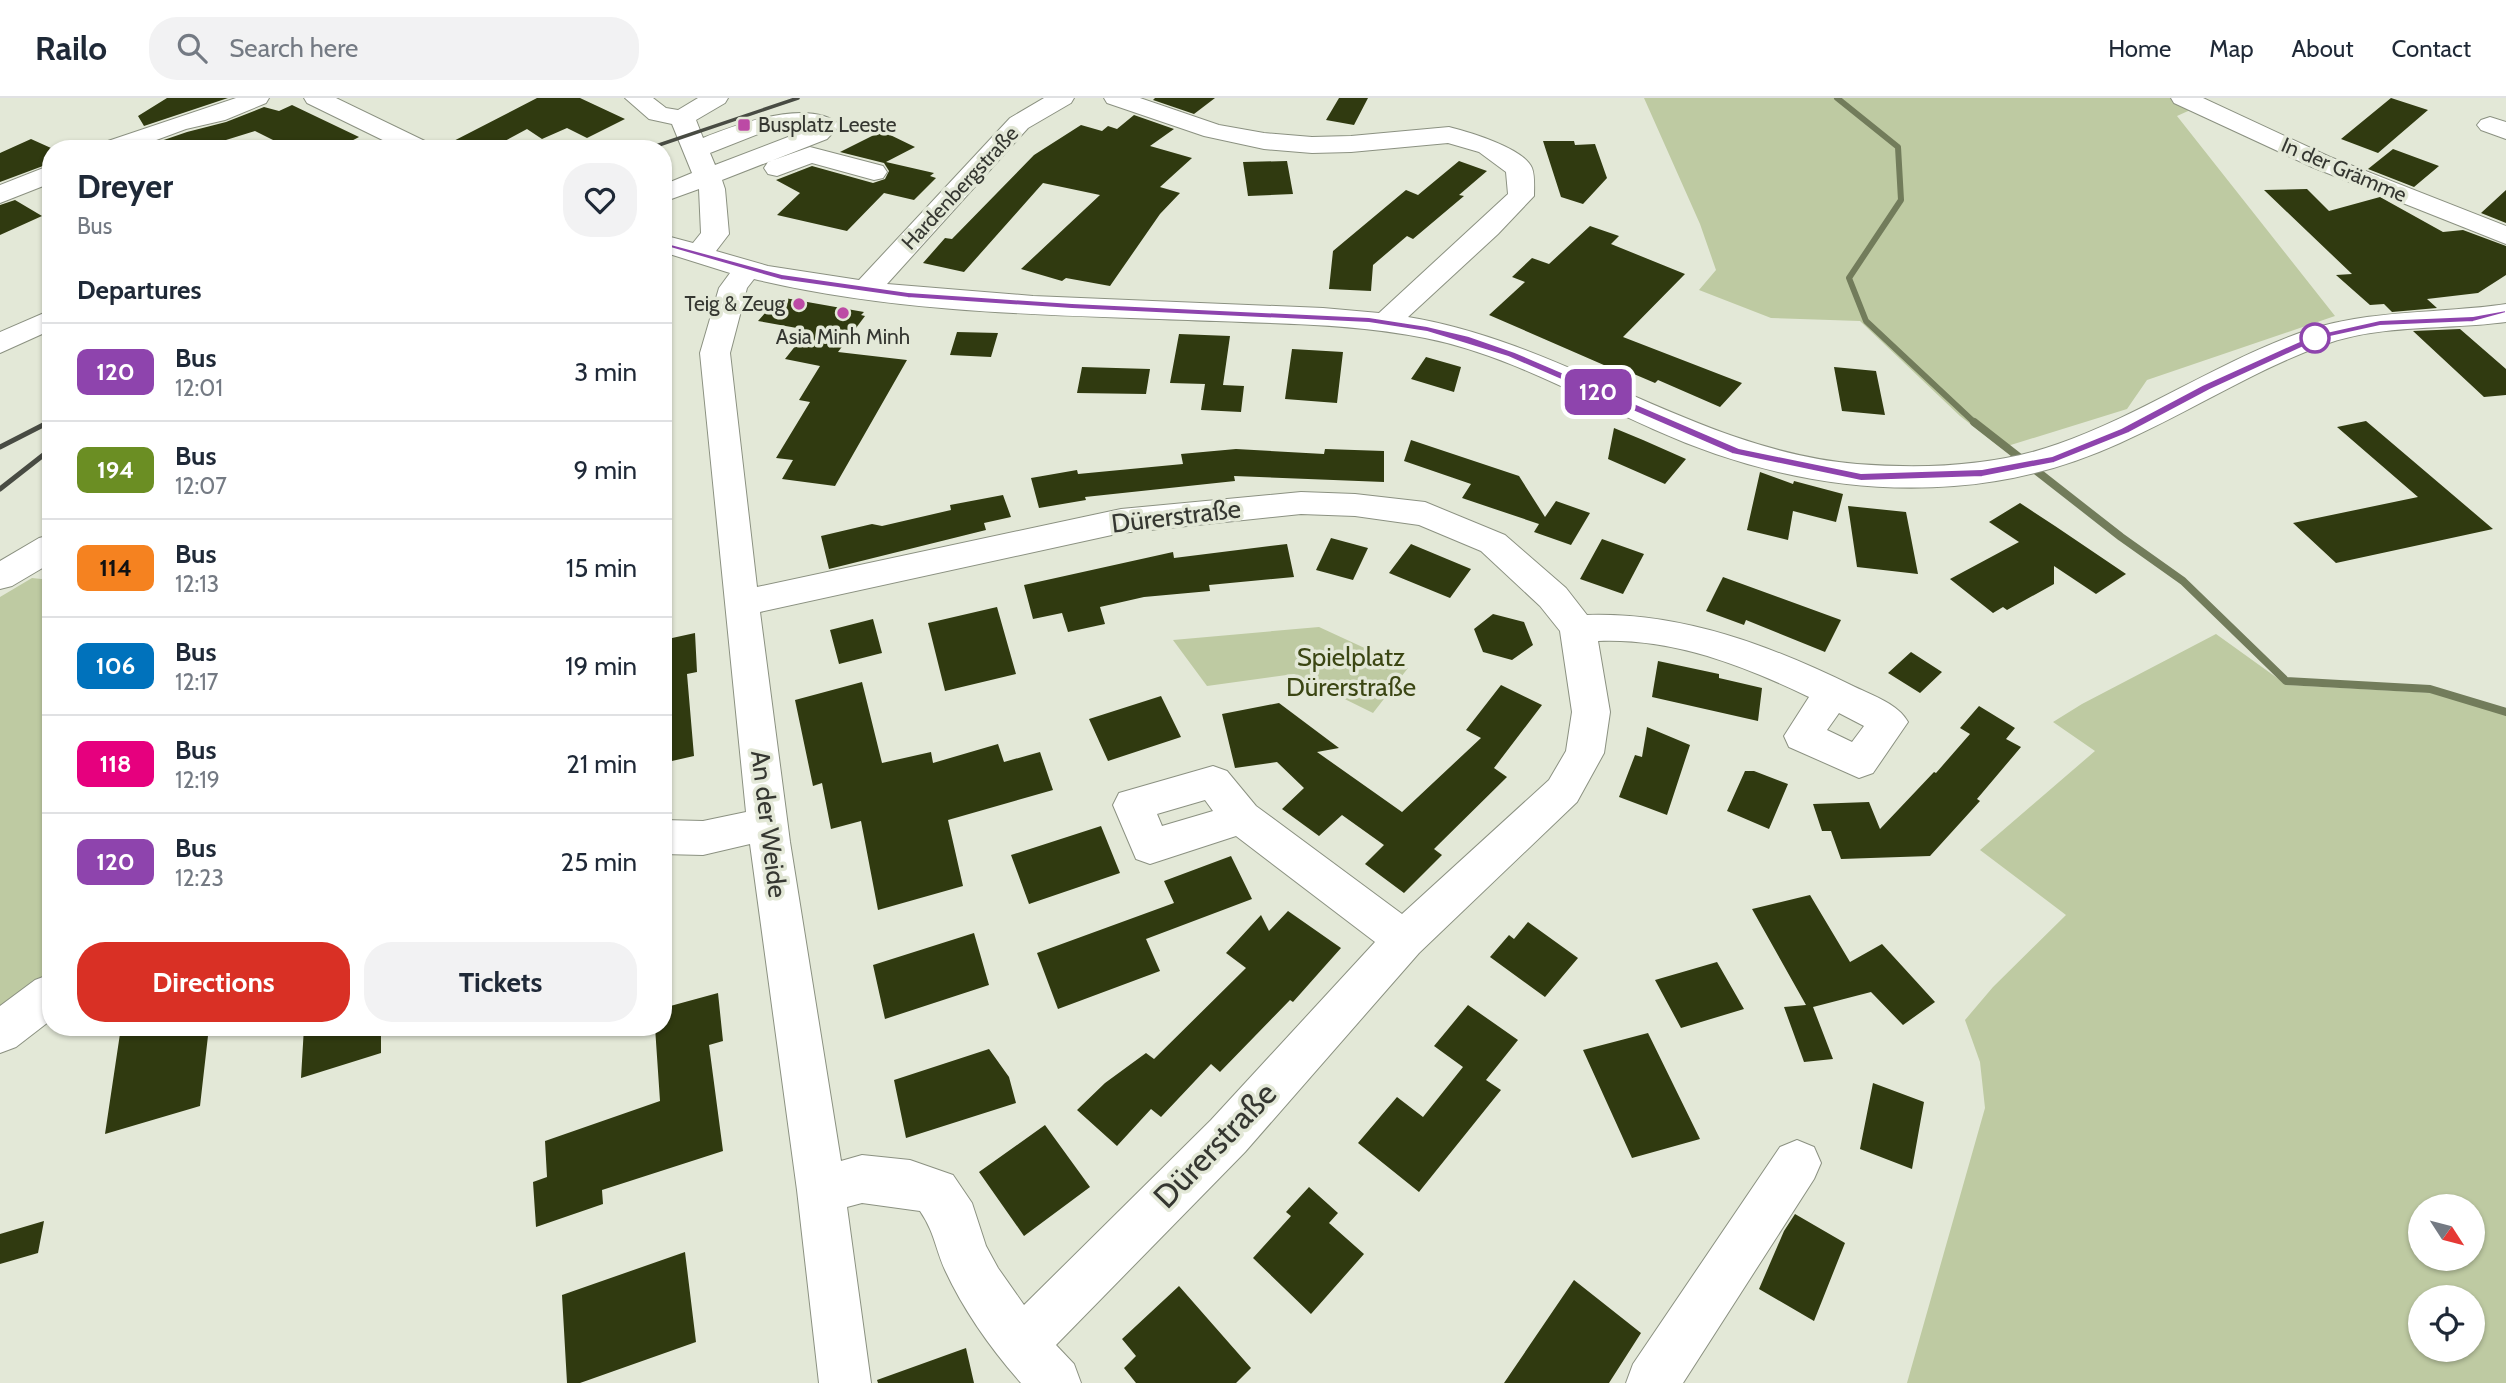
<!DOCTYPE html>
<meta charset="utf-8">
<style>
body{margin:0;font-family:Cabin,sans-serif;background:#f2f2f3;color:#1f2937;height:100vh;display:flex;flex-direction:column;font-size:26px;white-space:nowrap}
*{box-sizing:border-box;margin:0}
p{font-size:23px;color:#747a83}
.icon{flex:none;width:38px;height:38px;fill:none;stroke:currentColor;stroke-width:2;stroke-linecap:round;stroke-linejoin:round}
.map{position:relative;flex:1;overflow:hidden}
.sheet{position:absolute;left:42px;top:42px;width:630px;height:896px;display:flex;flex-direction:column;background:#fff;border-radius:28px;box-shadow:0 2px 5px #0004}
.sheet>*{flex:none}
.badge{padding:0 14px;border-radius:10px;font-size:24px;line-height:46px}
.needle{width:46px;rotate:126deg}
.controls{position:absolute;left:2408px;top:1096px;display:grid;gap:14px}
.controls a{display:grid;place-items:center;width:77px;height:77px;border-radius:50%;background:#fff;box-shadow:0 2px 5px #0004;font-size:35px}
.map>.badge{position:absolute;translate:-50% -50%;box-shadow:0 0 0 4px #fff}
h2{padding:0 35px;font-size:26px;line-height:63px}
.round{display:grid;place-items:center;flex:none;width:74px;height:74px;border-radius:28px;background:#f2f2f3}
.head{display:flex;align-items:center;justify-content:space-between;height:119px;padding:0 35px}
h1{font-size:33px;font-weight:700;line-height:52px}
.action{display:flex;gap:14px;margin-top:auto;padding:14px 35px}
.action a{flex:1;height:80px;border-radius:28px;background:#d93025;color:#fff;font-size:28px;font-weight:700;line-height:80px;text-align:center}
.action a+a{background:#f2f2f3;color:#1f2937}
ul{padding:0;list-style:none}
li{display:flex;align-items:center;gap:21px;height:98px;padding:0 35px;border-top:2px solid #e0e1e3}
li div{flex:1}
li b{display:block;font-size:26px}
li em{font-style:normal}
li .badge{min-width:77px;font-weight:700;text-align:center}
header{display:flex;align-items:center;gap:42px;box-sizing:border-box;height:98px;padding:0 35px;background:#fff;border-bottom:2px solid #e0e1e3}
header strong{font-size:33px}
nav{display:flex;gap:38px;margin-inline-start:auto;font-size:24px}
.search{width:490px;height:63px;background:#f2f2f3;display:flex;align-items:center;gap:18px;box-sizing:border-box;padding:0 24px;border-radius:28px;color:#747a83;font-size:26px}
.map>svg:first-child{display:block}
.green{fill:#becaa2;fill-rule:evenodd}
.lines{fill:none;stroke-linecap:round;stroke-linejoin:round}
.stream-far1{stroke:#727c5b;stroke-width:6}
.stream{stroke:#727c5b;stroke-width:8}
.building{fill:#303a10}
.minor-casing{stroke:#8b9181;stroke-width:2}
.minor{fill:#fff;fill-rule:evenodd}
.rail-far1{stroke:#484b43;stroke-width:3.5}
.rail{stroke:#484b43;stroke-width:5}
.line{fill:#8e44ad;stroke:#fff;stroke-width:2}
.poi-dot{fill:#bc4aa5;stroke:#e3e8d7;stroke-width:2.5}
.stop-dot{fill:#fff;stroke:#8e44ad;stroke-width:3.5}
.labels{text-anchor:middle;stroke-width:7;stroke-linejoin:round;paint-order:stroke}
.far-poi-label{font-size:21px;fill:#353731;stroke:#e3e8d7;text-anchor:start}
.far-street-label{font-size:21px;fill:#353731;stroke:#e3e8d7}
.street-label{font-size:26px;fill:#353731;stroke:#e3e8d7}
.park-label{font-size:26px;fill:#3b4613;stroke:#e3e8d7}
.near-street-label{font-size:32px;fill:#353731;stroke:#e3e8d7}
</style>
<header>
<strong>Railo</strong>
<div class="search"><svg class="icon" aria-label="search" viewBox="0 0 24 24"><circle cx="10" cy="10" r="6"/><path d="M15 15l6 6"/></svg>Search here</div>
<nav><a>Home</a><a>Map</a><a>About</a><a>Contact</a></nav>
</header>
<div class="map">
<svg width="2506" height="1285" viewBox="0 0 2506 1285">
<rect width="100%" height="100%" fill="#e3e8d7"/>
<!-- green -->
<path class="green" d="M 1644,0 L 2179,0 L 2197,9 L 2177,18 L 2335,218 L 2147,282 L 2127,311 L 2001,350 L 1960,318 L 1860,223 L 1771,220 L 1699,192 L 1716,172 L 1700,126 Z
M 32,480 L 51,482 L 51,882 L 0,918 L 0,499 Z
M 1319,529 L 1408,570 L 1373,615 L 1294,576 L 1207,588 L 1173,542 Z
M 2216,536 L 2287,587 L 2433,595 L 2506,617 L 2506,1285 L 1907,1285 L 1985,1010 L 1980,964 L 1965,922 L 1993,889 L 2066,817 L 1980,752 L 2095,653 L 2053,624 L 2082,606 ZM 2420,1108 L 2473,1108 L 2473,1160 L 2420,1160 ZM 2420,1199 L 2473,1199 L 2473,1251 L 2420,1251 Z"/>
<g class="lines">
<!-- stream-far1 -->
<path class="stream-far1" d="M 1837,0 L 1898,49 L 1901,102 L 1849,180 L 1866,223 L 1976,326"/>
<!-- stream -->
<path class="stream" d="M 1974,324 L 2121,439 L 2183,483 L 2286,583 L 2430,591 L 2506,614"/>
</g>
<!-- building -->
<path class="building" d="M 167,0 L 228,0 L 144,28 L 138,18 Z
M 537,0 L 580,0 L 625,21 L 587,40 L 567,30 L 542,41 L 527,31 L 490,51 L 438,51 Z
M 1155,0 L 1215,0 L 1194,16 L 1153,2 Z
M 1339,0 L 1368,0 L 1354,27 L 1326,22 Z
M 2391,0 L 2428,12 L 2378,55 L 2341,41 Z
M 292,7 L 359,39 L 336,51 L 291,51 L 255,33 L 197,51 L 158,51 L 155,45 L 187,34 L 226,24 L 264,9 L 279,13 Z
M 1134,17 L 1174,31 L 1150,48 L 1192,60 L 1160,89 L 1180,95 L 1160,116 L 1110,188 L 1066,180 L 1062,183 L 1021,171 L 1100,97 L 1043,85 L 964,174 L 923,165 L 945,140 L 952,141 L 1034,57 L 1081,27 L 1102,33 L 1108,28 L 1117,31 Z
M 882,33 L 915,49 L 886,64 L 934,75 L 930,78 L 936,80 L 914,102 L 884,95 L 847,133 L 777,117 L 800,95 L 776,82 L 812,68 L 873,85 L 885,81 L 889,73 L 884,65 L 840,54 Z
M 31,41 L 51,50 L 51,65 L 0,84 L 0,55 Z
M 1543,43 L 1574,43 L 1575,47 L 1595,46 L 1607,80 L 1583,106 L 1561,99 Z
M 2393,51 L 2439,68 L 2414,89 L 2368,71 Z
M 1287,63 L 1293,96 L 1248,98 L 1243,64 Z
M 1459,63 L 1487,73 L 1459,97 L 1464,98 L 1413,141 L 1407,138 L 1373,167 L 1371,193 L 1329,191 L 1333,153 L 1406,92 L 1418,97 Z
M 2307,91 L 2329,113 L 2380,99 L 2443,134 L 2463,132 L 2506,148 L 2506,177 L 2478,195 L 2427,201 L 2437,210 L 2392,214 L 2384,206 L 2370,207 L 2336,177 L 2352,176 L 2264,92 Z
M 2506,92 L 2506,125 L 2481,115 Z
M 15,102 L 42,118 L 0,137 L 0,107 Z
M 1590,128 L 1619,138 L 1611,146 L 1685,176 L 1623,239 L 1742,285 L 1720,309 L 1658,282 L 1655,285 L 1615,268 L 1613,271 L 1489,217 L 1525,184 L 1512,179 L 1532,160 L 1549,166 Z
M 779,199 L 864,214 L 861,217 L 865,218 L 838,254 L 907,262 L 835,388 L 782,381 L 793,362 L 776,360 L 810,304 L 799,302 L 820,268 L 785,261 L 808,232 L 758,223 Z
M 2460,231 L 2506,271 L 2506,297 L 2484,299 L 2413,233 Z
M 957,234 L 998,235 L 991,259 L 950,257 Z
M 1179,236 L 1230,238 L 1223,287 L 1244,288 L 1241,314 L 1201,312 L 1205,286 L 1170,285 Z
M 1292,251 L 1343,254 L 1337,305 L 1285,301 Z
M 1426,259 L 1461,269 L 1454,294 L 1411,281 Z
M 1082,269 L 1150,271 L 1146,296 L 1077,295 Z
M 1834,269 L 1876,273 L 1885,317 L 1842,313 Z
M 2366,323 L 2493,431 L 2336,465 L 2293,425 L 2418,399 L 2337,329 Z
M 1614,330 L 1643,342 L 1686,361 L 1665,386 L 1608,361 Z
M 1411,342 L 1519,378 L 1545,419 L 1556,403 L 1590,415 L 1571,447 L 1534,434 L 1539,426 L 1462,400 L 1471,386 L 1404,363 Z
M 1236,351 L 1324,356 L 1325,351 L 1384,353 L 1384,384 L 1234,378 L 1235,383 L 1085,399 L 1086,402 L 1039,410 L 1031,380 L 1077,372 L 1078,376 L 1183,366 L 1181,356 Z
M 1760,374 L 1793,386 L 1794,383 L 1843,396 L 1836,424 L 1793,413 L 1788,442 L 1747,432 Z
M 1003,397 L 1011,419 L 984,425 L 986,432 L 829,471 L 821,438 L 872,426 L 882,428 L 951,412 L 950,407 Z
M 2020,405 L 2055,428 L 2126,476 L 2096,496 L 2054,468 L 2054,486 L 2007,512 L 2003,509 L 1993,515 L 1950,481 L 2019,444 L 1989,424 Z
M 1848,408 L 1906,414 L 1918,476 L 1857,469 Z
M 1331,440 L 1368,450 L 1353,482 L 1316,472 Z
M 1602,441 L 1644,456 L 1623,496 L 1580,481 Z
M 1287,446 L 1294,479 L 1209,487 L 1210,493 L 1144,499 L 1100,509 L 1105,526 L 1068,534 L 1062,515 L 1033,521 L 1024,487 L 1173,454 L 1174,460 Z
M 1411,446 L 1471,471 L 1450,500 L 1389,475 Z
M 1723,479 L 1841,522 L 1825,554 L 1746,522 L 1744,527 L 1706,513 Z
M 997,509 L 1016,576 L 945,593 L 928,525 Z
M 1493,516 L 1524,524 L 1533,547 L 1512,562 L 1483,554 L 1474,531 Z
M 873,521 L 882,555 L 839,566 L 830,532 Z
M 695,535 L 697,574 L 687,576 L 694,658 L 663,665 L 663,542 Z
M 1911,554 L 1942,574 L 1920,595 L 1888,575 Z
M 1658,563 L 1719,576 L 1719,580 L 1762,590 L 1758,623 L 1652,599 Z
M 862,584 L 882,665 L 931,654 L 933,665 L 998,646 L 1004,664 L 1040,654 L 1053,692 L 948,722 L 963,788 L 878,812 L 861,723 L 831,731 L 822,685 L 813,688 L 795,602 Z
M 1501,587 L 1542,607 L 1494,670 L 1507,679 L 1434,751 L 1442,757 L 1404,795 L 1365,766 L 1384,747 L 1342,717 L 1319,738 L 1282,711 L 1304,690 L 1277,664 L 1235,670 L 1222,616 L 1279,605 L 1339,650 L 1317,654 L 1402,714 L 1481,640 L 1466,632 Z
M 1161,598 L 1181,639 L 1108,663 L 1089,621 Z
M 1979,608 L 2015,630 L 2006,641 L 2021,649 L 1977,701 L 1980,703 L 1930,758 L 1841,761 L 1831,733 L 1822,733 L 1813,706 L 1869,704 L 1880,731 L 1934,674 L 1936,675 L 1970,636 L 1960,630 Z
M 1647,629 L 1690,647 L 1667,717 L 1619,699 L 1635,657 L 1642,659 Z
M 1745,673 L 1754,673 L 1788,686 L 1769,731 L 1727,713 Z
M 1101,728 L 1120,775 L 1029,806 L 1011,757 Z
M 1231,758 L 1252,801 L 1146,841 L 1160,873 L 1058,911 L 1037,855 L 1174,805 L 1164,783 Z
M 1810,797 L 1850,864 L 1882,846 L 1935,904 L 1903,927 L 1871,894 L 1813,909 L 1833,961 L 1804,964 L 1784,909 L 1806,907 L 1752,811 Z
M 1288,813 L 1341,850 L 1293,904 L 1290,902 L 1220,974 L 1211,966 L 1161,1019 L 1151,1011 L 1117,1048 L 1077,1012 L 1105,985 L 1146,955 L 1154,961 L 1246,870 L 1226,855 L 1261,817 L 1269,833 Z
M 1528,824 L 1578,860 L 1545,899 L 1490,859 L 1509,837 L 1514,841 Z
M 974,835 L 989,887 L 885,921 L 873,867 Z
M 1717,864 L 1744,911 L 1681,930 L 1655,882 Z
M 718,895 L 723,943 L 709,947 L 723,1053 L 602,1092 L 603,1106 L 536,1129 L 533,1084 L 547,1079 L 545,1043 L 660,1003 L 655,929 L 663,929 L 663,910 Z
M 1468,907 L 1518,942 L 1486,982 L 1501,992 L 1419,1094 L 1358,1045 L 1397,999 L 1423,1019 L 1463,969 L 1434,948 Z
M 121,929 L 209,929 L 200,1008 L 105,1036 Z
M 304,929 L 381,929 L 381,955 L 301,980 Z
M 1648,935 L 1700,1041 L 1632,1060 L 1583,952 Z
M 989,951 L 1009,979 L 1016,1005 L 906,1040 L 894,982 Z
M 1873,985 L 1924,1004 L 1912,1071 L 1860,1051 Z
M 1045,1027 L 1090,1089 L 1024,1138 L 979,1074 Z
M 1309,1089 L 1338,1115 L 1329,1125 L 1364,1156 L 1311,1216 L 1253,1160 L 1291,1118 L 1286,1114 Z
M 1795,1116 L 1845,1145 L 1814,1223 L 1759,1191 L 1784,1133 Z
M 44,1123 L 38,1155 L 0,1166 L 0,1136 Z
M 685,1154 L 696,1244 L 580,1285 L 567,1285 L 562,1197 Z
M 1574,1182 L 1641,1235 L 1609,1285 L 1504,1285 Z
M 1179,1188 L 1251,1270 L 1236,1285 L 1136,1285 L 1124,1270 L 1136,1258 L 1122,1241 Z
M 966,1250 L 974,1285 L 878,1285 L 877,1282 Z"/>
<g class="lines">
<defs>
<path id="minor" d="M 236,0 L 269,0 L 266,5 L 225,22 L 186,31 L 132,51 L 95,51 L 99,46 Z
M 304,0 L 336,0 L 431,46 L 435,51 L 401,51 L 307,5 Z
M 625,0 L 653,0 L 666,10 L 678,12 L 698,0 L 728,0 L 725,5 L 696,22 L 703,40 C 740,25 810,0 840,27 L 827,41 L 722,82 L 725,91 L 729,136 L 716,153 L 768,168 L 859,182 L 1010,20 L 1044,0 L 1074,0 L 1071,5 L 1028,30 L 887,186 L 1033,198 L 1323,210 L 1379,215 L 1508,96 L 1506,74 L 1479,54 L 1448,45 L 1351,54 L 1312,55 L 1264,51 L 1204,38 L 1107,5 L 1104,0 L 1140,0 L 1219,27 L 1264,35 L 1312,39 L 1351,38 L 1449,29 C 1469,34 1524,50 1532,70 C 1535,78 1534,90 1534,98 L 1498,136 L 1408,219 C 1567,245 1695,352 1857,366 C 1924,371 1994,369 2058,346 C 2144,316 2219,263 2305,233 C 2370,211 2439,216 2506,206 L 2506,224 C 2447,232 2382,226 2326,246 C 2254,272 2190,314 2120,345 C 2067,369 2012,384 1954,388 C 1849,396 1748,374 1653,331 C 1578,298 1506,256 1425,240 C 1356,226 1286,226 1216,223 C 1063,217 904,217 754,181 L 747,190 L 730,255 L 757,489 L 1121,411 L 1301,394 L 1355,396 L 1425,404 L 1505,437 L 1566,490 L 1587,517 C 1682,514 1772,548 1855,589 C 1874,598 1898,606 1908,624 L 1873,675 L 1859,680 L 1789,649 L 1784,638 L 1809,599 C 1742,567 1673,540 1598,543 L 1610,614 L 1604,655 L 1577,704 L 1419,855 L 1245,1054 L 1056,1247 L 1074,1266 L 1081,1285 L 1021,1285 C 991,1251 964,1213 945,1172 C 935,1150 935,1135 920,1113 L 862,1105 L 847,1109 L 871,1285 L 819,1285 L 797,1092 L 750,746 L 703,757 L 663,756 L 663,722 L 703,723 L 746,714 L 700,255 L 719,190 L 730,175 L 663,154 L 663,137 L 693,145 L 701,135 L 699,91 L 663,104 L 663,87 L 692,75 L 672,26 L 649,21 ZM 806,21 L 813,27 L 809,31 L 715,67 L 710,55 L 776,29 ZM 1301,416 L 1355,418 L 1419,427 L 1481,453 L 1540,508 L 1560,533 L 1572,614 L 1566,653 L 1549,682 L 1402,816 L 1256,708 L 1227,673 L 1213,668 L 1119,695 L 1113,707 L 1136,761 L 1150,766 L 1236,738 L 1375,844 L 1211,1022 L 1024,1207 L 998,1170 L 986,1148 L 972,1105 L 953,1077 L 910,1062 L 862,1057 L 841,1063 L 790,744 L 760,514 L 1121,435 ZM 1839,615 L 1864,628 L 1852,644 L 1827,632 ZM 1205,702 L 1213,713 L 1162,728 L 1157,716 Z
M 2171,0 L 2203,0 L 2330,59 L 2506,128 L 2506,146 L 2312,69 L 2174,5 Z
M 2490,19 L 2506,24 L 2506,41 L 2481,32 L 2477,27 L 2481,22 Z
M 810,49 L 883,68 L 887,74 L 883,80 L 874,82 L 812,65 L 777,78 L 768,76 L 764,70 L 768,64 Z
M 51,67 L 51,85 L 0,105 L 0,87 Z
M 51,212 L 51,232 L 0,255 L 0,234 Z
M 51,437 L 51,465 L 12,488 L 0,491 L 0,463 L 39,440 Z
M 51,876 L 51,922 L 16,949 L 0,955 L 0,908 L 35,882 Z
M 1797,1042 L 1814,1049 L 1821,1065 L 1814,1081 L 1683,1285 L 1626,1285 L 1633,1266 L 1780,1049 Z"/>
</defs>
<!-- minor casing -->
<use href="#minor" class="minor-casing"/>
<!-- minor -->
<use href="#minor" class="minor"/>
<!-- rail-far1 -->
<path class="rail-far1" d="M 647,51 L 798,0
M 45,326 L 51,323"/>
<!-- rail -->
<path class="rail" d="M 0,349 L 49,324
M 0,391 L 51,351"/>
</g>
<!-- line -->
<path class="line" d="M 660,143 L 782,176 L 908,194 L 1072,205 L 1369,219 L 1427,228 L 1469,238 L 1515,254 L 1739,350 L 1861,375 L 1982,371 L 2052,358 L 2121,330 L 2202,287 L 2313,237 L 2380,222 L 2473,218 L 2506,212 L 2506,215 L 2473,224 L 2380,228 L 2321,241 L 2210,292 L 2129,335 L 2054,365 L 1982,379 L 1861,383 L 1732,356 L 1508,259 L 1427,234 L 1369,225 L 1072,211 L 908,200 L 781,182 L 660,147 Z"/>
<!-- markers -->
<g class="poi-dot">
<rect x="737" y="20" width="14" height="14" rx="3.5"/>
<circle cx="799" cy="206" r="7"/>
<circle cx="843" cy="215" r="7"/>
</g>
<circle class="stop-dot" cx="2315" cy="240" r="14"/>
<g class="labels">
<!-- far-poi labels -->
<g class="far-poi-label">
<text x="758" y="34">Busplatz Leeste</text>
<text x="785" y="213" text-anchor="end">Teig &amp; Zeug</text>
<text x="843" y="246" text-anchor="middle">Asia Minh Minh</text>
</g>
<!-- far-street labels -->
<g class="far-street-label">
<text transform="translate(2344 72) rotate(23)" y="7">In der Grämme</text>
<text transform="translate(960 90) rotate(-47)" y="7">Hardenbergstraße</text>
</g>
<!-- street labels -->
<g class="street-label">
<text transform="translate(1176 418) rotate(-7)" y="9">Dürerstraße</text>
<text transform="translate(769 726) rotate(83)" y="9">An der Weide</text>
</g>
<!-- park labels -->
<g class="park-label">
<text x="1351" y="568">Spielplatz<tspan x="1351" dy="30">Dürerstraße</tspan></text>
</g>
<!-- near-street labels -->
<g class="near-street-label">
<text transform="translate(1215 1047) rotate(-46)" y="11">Dürerstraße</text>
</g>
</g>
</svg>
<div class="controls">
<a><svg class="needle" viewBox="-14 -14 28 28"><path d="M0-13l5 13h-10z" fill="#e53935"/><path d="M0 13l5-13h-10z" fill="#747a83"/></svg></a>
<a><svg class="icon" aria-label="locate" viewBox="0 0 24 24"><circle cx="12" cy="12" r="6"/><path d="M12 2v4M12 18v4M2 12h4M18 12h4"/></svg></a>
</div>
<b class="badge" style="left:1598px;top:294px;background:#8e44ad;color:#fff">120</b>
<section class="sheet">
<div class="head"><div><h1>Dreyer</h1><p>Bus</p></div><a class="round"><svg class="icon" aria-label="heart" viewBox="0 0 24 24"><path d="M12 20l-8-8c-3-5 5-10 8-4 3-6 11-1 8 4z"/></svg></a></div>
<h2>Departures</h2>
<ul>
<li><span class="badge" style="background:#8e44ad;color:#fff">120</span><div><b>Bus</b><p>12:01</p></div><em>3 min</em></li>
<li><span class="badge" style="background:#6b8e23;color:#fff">194</span><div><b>Bus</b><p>12:07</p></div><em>9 min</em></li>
<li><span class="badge" style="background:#f58220;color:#111">114</span><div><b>Bus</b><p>12:13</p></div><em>15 min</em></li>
<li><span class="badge" style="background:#0072bc;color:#fff">106</span><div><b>Bus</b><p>12:17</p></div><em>19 min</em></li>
<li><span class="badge" style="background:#e6007e;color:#fff">118</span><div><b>Bus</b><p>12:19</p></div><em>21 min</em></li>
<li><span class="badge" style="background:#8e44ad;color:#fff">120</span><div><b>Bus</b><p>12:23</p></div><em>25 min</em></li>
</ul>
<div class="action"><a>Directions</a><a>Tickets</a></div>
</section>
</div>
